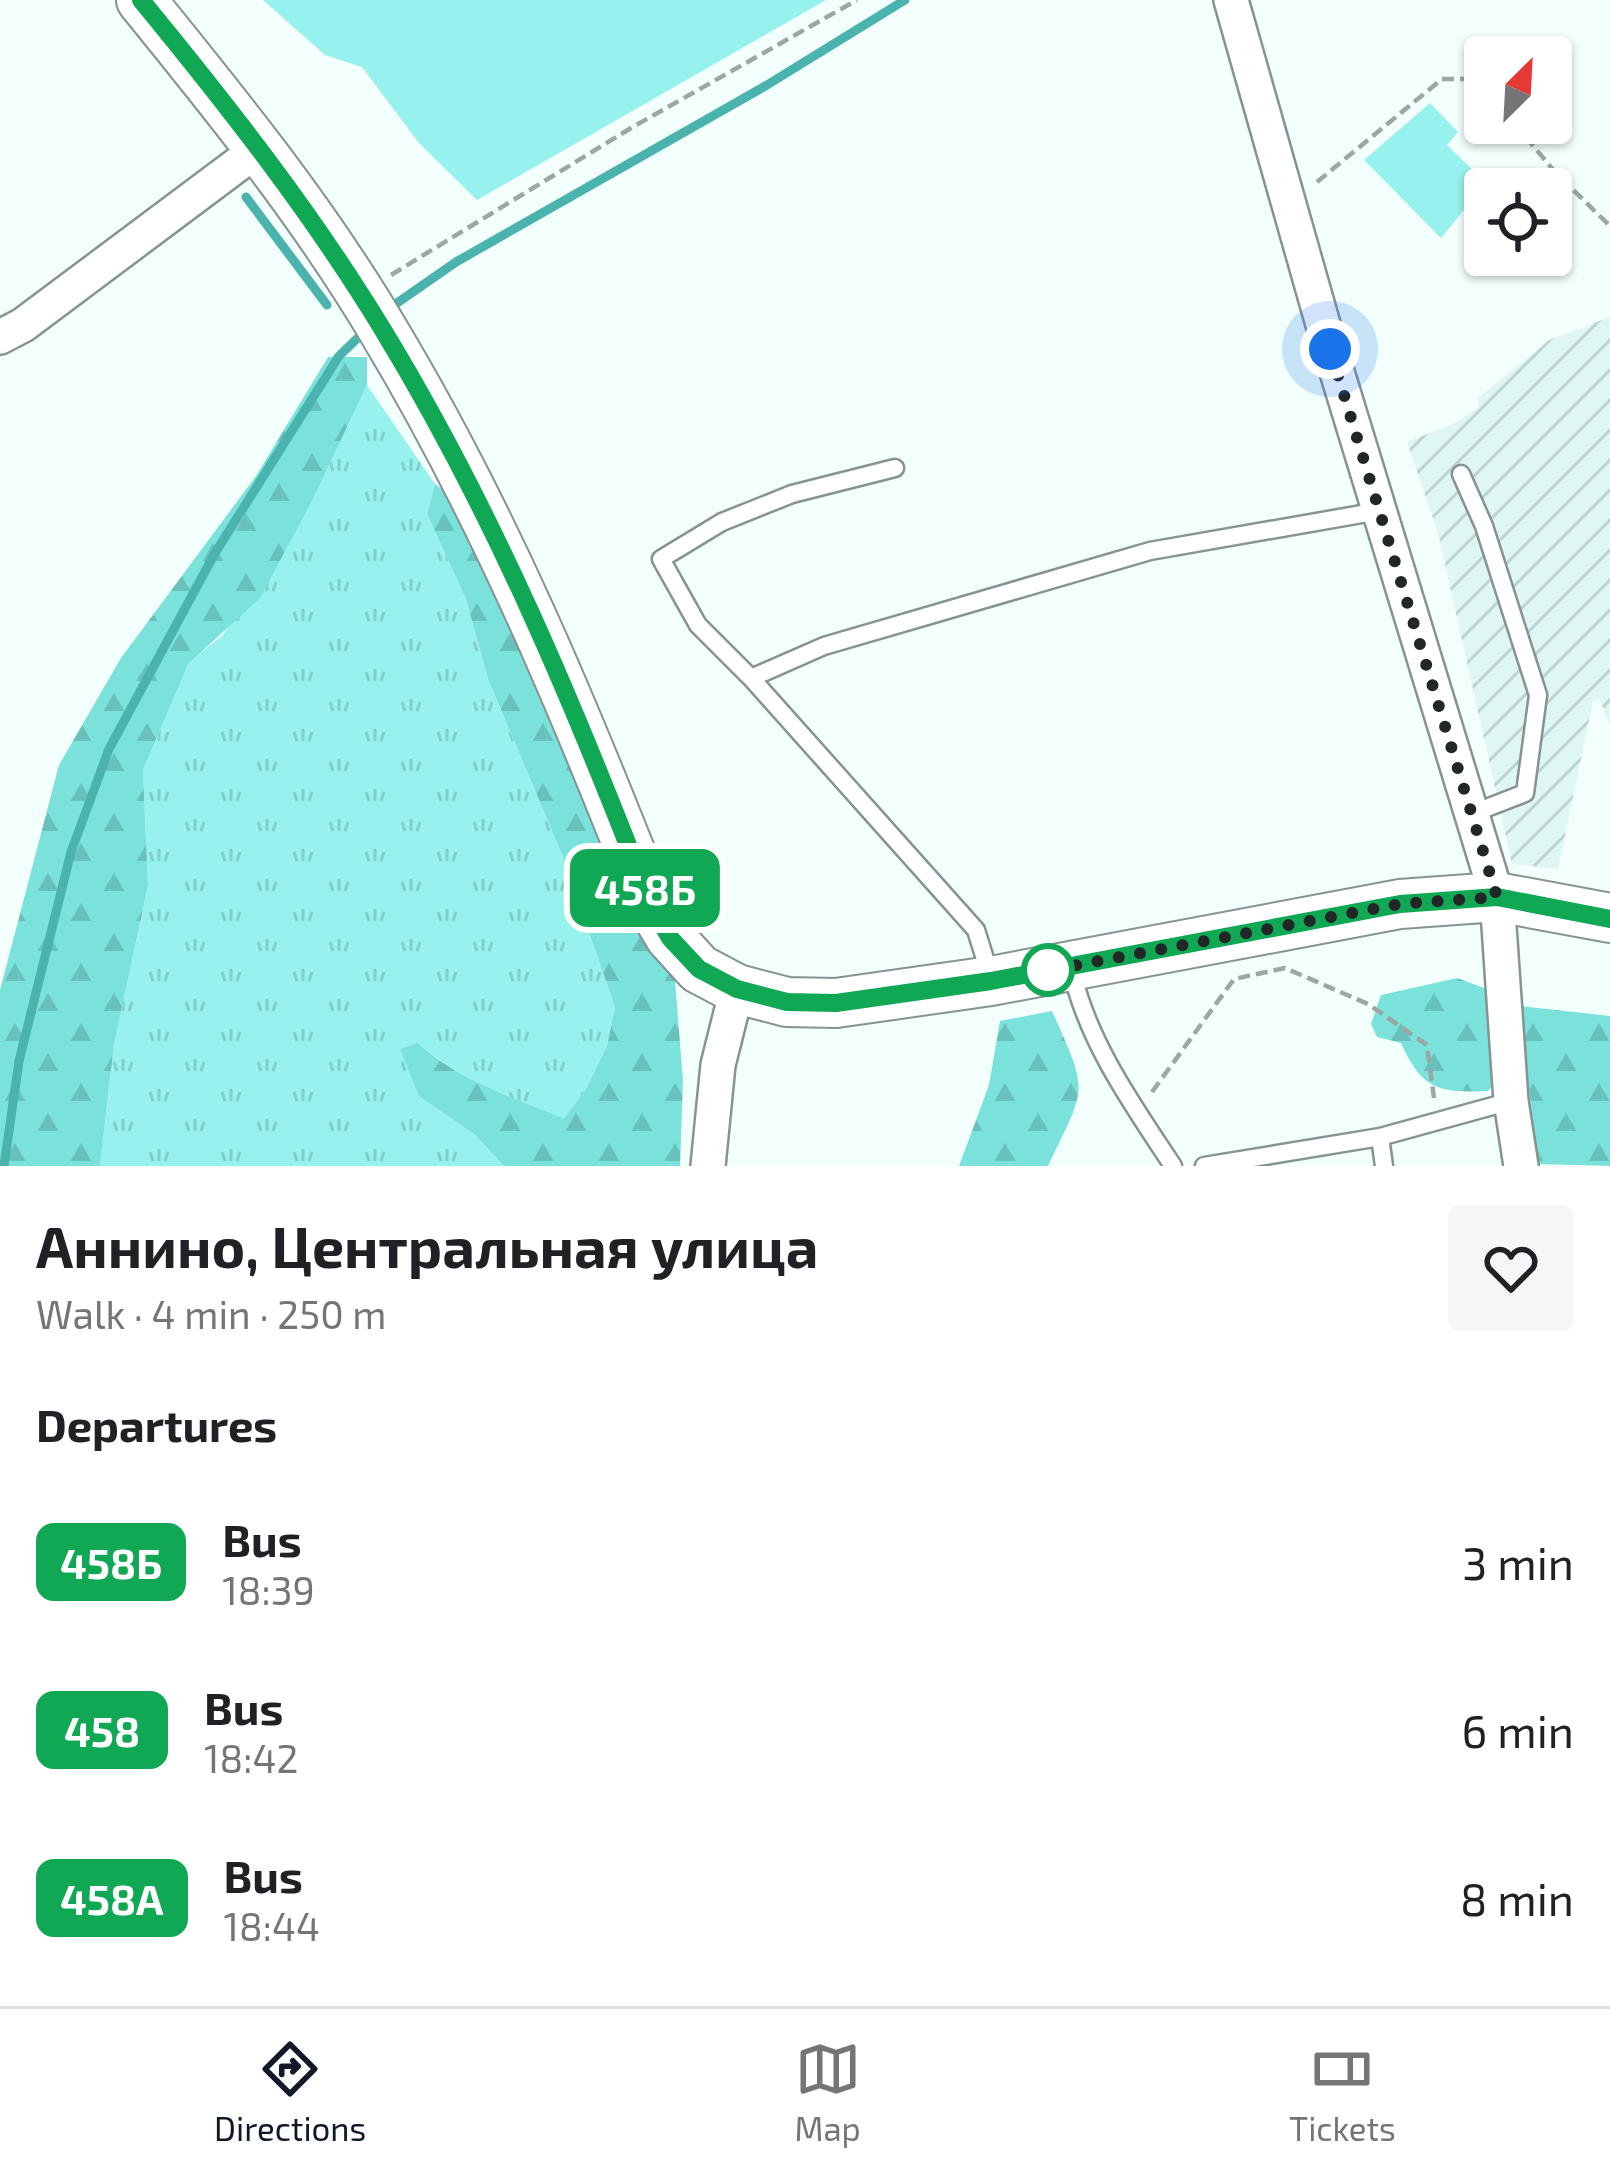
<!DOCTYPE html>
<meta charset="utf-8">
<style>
body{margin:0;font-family:"Exo 2",sans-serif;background:#f6f6f6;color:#202124;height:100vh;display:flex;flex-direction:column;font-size:45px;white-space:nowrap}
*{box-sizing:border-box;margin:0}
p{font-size:39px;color:#757577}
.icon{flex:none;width:66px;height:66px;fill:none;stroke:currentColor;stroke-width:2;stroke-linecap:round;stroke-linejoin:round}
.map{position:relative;height:1166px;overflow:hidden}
.details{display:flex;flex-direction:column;background:#fff;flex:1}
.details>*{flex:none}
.badge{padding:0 24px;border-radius:18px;font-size:42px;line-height:78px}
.needle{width:78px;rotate:24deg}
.buttons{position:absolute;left:1464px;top:36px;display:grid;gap:24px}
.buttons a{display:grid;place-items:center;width:108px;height:108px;border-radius:12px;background:#fff;box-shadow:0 3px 9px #0004;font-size:60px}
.you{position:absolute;width:60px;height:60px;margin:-30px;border:9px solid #fff;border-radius:50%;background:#1a73e8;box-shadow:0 0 0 18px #1a73e833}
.map>.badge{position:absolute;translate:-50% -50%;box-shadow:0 0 0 6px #fff}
h2{padding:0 36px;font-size:45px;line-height:108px}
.round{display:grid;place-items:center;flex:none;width:126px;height:126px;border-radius:12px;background:#f6f6f6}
.head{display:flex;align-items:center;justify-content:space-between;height:204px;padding:0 36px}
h1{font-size:57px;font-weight:700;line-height:90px}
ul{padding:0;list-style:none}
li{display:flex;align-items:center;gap:36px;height:168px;padding:0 36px}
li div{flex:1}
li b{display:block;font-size:45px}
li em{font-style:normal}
li .badge{min-width:132px;font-weight:700;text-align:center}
.tab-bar{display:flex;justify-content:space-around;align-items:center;height:168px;border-top:3px solid #e0e0e0;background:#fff;font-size:33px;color:#757577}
.tab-bar a{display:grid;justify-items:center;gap:6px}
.tab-bar .selected{color:#111827}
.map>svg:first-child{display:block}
.industrial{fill:url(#industrial-furrows)}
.grass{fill:url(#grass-tufts)}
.forest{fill:url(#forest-firs)}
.garden{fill:#97f1ec}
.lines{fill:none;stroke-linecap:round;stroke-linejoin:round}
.stream{stroke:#4ab3ae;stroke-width:9}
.service-casing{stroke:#859392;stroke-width:21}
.minor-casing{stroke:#859392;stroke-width:38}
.secondary-casing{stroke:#859392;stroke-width:52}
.path{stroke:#9ca6a5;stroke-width:4.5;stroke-dasharray:12 6;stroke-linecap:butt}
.service{stroke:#fff;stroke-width:16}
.minor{stroke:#fff;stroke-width:33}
.secondary{stroke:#fff;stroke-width:48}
.line-casing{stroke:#fff;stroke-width:27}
.line{stroke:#10a855;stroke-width:18}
.walk{stroke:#212626;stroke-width:12;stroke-dasharray:0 21.6}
.stop-dot{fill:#fff;stroke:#10a855;stroke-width:6}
</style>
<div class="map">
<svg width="1610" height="1166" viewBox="0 0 1610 1166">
<defs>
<pattern id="industrial-furrows" width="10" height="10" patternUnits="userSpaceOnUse" patternTransform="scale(3)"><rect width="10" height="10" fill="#def6f4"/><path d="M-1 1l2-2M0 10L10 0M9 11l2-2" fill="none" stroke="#bed3d1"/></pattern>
<pattern id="grass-tufts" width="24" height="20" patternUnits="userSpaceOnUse" patternTransform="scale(3)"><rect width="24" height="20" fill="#97f1ec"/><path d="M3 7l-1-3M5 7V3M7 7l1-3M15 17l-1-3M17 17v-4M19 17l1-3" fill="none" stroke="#82ceca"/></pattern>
<pattern id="forest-firs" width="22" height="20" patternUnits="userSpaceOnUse" patternTransform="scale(3)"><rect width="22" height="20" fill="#7ae1db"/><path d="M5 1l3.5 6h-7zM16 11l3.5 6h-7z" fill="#69c1bc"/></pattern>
</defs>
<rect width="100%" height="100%" fill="#f2fffd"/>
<!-- industrial -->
<path class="industrial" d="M 1610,317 L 1610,726 L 1600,700 L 1593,701 L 1558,869 L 1512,864 L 1438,533 L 1407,442 L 1455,423 L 1479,407 L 1478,398 L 1549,340 Z"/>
<!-- grass -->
<path class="grass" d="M 367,385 L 435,484 L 427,514 L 466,599 L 488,679 L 561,852 L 615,1007 L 607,1046 L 586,1089 L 564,1120 C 513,1097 460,1081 418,1043 L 419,1096 L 475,1135 L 504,1166 L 100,1166 L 114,1044 L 148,886 L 143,770 L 188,663 L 223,635 L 314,497 Z"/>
<!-- forest -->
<path class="forest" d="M 328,357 L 367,357 L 367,385 L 314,497 L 260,598 L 188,664 L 143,770 L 148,886 L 114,1044 L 100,1166 L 0,1166 L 0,990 L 59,765 L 121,658 L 256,476 Z
M 435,484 L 457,500 L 597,826 L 675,980 L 683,1081 L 680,1166 L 504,1166 L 475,1135 L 419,1096 L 400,1049 L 418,1043 C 459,1081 513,1097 564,1119 L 586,1089 L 607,1046 L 615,1007 L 561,852 L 488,679 L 466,599 L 427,514 Z
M 1457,978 L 1492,991 L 1501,1076 L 1488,1091 C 1439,1093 1422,1090 1401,1043 L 1377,1037 L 1371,1024 L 1381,995 Z
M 1519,1006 L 1610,1016 L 1610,1166 L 1538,1164 Z
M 1052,1011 C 1089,1094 1087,1085 1048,1166 L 959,1166 L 989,1085 L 1000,1021 Z"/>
<!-- garden -->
<path class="garden" d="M 263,0 L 826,0 L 477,200 L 419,143 L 362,67 L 325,55 Z
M 1430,103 L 1458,132 L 1447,145 L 1486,183 L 1441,238 L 1364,160 Z"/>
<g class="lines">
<!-- stream -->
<path class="stream" d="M 246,197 L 327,305
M 387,310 L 456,262 L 767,85 L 905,0
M 4,1166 L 19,1061 L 71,852 L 109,749 L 215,553 L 339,356 L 366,330"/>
<defs>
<path id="service" d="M 1461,474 L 1484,526 L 1538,695 L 1525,793 L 1471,814
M 751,678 L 698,625 L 661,559 L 722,522 L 792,494 L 895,468
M 1072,971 C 1087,1041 1134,1107 1173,1166
M 990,975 L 976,930 L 751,678 L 824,646 L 1150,551 L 1379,511
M 1380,1137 L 1511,1101
M 1204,1166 L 1380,1137 L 1384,1166"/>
<path id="minor" d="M 1231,0 L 1330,349 L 1497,897 L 1511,1101 L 1521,1166
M 0,337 L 23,325 L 261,147
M 708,1166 L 718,1065 L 737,989"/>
<path id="secondary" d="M 141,0 C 227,106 313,212 383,330 C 493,513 575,709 652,907 L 670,937 L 699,969 L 737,989 L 787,1002 L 836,1003 L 991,981 L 1400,904 L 1497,897 L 1610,918"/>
</defs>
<!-- service casing -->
<use href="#service" class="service-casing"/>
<!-- minor casing -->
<use href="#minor" class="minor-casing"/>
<!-- secondary casing -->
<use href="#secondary" class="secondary-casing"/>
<!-- path -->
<path class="path" d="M 1514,123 L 1555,172 L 1610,226
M 1317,182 L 1442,79 L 1470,79 L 1485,93
M 391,275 L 631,128 L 857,0
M 1152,1092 L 1234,979 L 1285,968 L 1368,1004 L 1427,1045 L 1434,1098"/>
<!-- service -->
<use href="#service" class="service"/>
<!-- minor -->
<use href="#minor" class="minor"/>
<!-- secondary -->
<use href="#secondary" class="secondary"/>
</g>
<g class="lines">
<defs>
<path id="line" d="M 141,0 C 228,106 312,213 383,330 C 494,512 576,709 652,907 L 670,938 L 699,969 L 737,989 L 787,1002 L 836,1003 L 991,981 L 1400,904 L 1497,897 L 1610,919"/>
</defs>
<!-- line casing -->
<use href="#line" class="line-casing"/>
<!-- line -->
<use href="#line" class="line"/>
<!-- walk -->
<path class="walk" d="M 1048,970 L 1041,972 L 1400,904 L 1497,897 L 1330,349"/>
</g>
<!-- markers -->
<circle class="stop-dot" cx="1048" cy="970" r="24"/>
</svg>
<div class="buttons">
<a><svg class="needle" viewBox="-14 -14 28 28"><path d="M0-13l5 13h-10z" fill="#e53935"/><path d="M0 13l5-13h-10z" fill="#757577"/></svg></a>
<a><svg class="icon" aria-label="locate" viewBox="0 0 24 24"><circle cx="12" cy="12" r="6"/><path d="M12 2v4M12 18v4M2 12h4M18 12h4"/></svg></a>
</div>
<div class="you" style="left:1330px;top:349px"></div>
<b class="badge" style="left:645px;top:888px;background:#10a855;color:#fff">458Б</b>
</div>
<section class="details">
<div class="head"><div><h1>Аннино, Центральная улица</h1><p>Walk · 4 min · 250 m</p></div><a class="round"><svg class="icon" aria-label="heart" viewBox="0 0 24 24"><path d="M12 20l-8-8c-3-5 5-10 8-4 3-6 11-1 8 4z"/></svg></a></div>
<h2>Departures</h2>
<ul>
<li><span class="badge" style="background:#10a855;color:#fff">458Б</span><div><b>Bus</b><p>18:39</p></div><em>3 min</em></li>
<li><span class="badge" style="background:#10a855;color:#fff">458</span><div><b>Bus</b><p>18:42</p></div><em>6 min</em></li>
<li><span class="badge" style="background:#10a855;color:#fff">458А</span><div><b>Bus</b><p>18:44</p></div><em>8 min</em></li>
</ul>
</section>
<nav class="tab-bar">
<a class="selected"><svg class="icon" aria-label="directions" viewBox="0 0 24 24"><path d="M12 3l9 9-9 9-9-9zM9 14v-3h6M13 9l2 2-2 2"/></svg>Directions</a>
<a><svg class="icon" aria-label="map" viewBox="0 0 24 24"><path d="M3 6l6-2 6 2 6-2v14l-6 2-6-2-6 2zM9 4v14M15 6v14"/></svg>Map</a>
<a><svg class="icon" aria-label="tickets" viewBox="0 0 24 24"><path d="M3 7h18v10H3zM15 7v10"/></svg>Tickets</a>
</nav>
